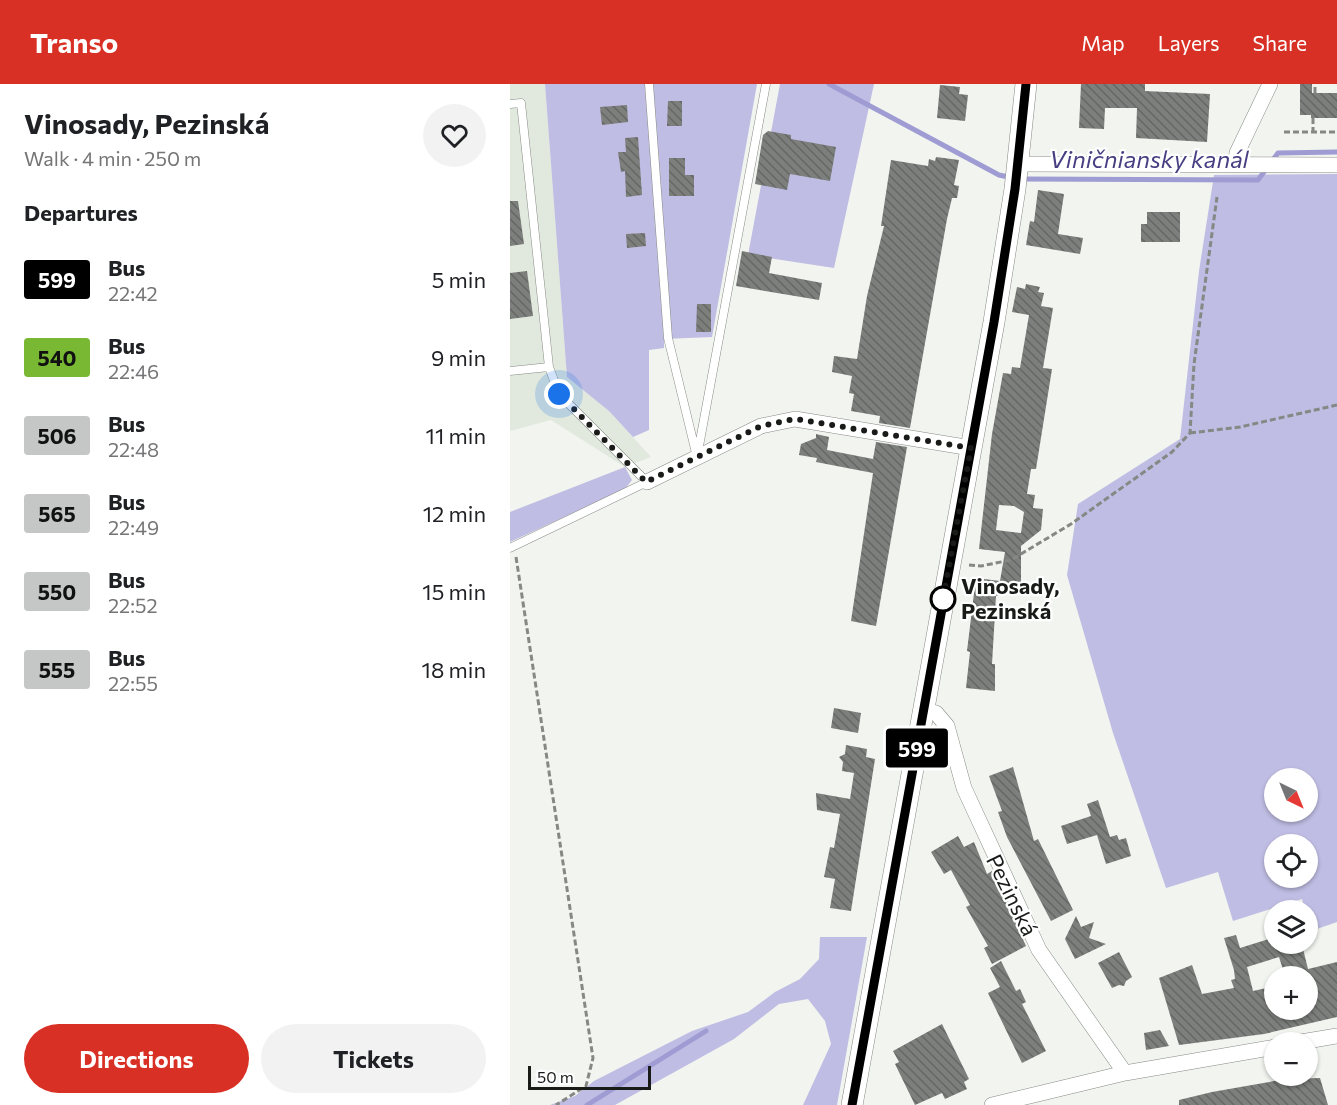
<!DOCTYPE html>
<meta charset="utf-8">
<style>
body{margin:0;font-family:Commissioner,sans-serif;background:#f2f2f2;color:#202124;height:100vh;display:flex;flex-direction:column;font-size:22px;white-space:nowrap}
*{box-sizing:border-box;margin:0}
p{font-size:20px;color:#757577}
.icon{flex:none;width:33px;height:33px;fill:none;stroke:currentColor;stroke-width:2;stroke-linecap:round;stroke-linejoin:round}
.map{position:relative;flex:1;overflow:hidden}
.side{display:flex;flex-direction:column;background:#fff;width:510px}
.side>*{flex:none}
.badge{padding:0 12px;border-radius:4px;font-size:21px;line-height:39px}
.needle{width:39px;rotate:137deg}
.fabs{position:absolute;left:754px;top:684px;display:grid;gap:12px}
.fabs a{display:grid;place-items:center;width:54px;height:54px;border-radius:50%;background:#fff;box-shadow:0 2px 4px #0004;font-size:30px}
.scale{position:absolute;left:18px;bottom:15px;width:123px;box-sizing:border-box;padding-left:6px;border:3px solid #191b19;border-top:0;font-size:16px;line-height:21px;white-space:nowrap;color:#191b19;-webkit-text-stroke:4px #fff;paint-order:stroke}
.you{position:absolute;width:30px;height:30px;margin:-15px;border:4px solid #fff;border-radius:50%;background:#1a73e8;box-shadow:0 0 0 9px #1a73e833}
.map>.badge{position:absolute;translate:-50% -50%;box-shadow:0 0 0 3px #fff}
h2{padding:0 24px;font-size:22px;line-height:54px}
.round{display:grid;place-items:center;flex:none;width:63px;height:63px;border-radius:32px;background:#f2f2f2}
.headline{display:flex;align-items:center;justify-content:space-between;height:102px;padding:0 24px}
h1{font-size:28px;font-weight:700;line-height:45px}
.button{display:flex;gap:12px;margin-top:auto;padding:12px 24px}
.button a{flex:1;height:69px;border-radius:36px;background:#d93025;color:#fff;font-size:24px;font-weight:700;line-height:69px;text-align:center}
.button a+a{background:#f2f2f2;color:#202124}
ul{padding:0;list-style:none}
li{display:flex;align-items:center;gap:18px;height:78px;padding:0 24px}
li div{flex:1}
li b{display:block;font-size:22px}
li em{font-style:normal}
li .badge{min-width:66px;font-weight:700;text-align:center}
header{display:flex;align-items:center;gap:36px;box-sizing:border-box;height:84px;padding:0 30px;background:#d93025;color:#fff}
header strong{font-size:28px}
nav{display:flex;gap:33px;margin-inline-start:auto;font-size:21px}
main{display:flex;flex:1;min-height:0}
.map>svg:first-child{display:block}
.built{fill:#e1e9de}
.green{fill:#bfbde3;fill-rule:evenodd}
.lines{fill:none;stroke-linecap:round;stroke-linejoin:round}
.stream{stroke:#9f9cd3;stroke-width:5}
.building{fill:url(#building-back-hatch);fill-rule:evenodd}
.service-casing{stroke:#878a85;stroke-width:9}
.minor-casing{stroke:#878a85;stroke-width:16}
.secondary-casing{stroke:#878a85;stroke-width:22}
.path{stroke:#858884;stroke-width:3;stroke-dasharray:6 3;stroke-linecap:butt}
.service{stroke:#fff;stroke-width:8}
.minor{stroke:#fff;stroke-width:15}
.secondary{stroke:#fff;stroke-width:21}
.line-casing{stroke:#fff;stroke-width:14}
.line{stroke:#000;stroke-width:9}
.walk{stroke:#191b19;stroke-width:6;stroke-dasharray:0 10.8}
.stop-dot{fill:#fff;stroke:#000;stroke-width:3}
.labels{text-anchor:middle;stroke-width:4.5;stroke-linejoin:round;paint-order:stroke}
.stop-label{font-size:22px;font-weight:bold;fill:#191b19;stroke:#fff;text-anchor:start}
.street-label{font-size:22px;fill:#191b19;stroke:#fff}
.water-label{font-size:24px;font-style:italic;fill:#483f83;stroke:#fff}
</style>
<header>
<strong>Transo</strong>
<nav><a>Map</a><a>Layers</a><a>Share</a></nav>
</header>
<main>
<section class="side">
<div class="headline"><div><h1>Vinosady, Pezinská</h1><p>Walk · 4 min · 250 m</p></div><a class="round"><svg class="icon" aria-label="heart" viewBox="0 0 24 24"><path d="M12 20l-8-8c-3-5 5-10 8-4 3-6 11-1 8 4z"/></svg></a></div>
<h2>Departures</h2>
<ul>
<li><span class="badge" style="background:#000;color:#fff">599</span><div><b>Bus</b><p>22:42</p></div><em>5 min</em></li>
<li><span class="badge" style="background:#78b833;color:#111">540</span><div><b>Bus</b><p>22:46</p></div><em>9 min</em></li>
<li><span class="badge" style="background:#c5c6c6;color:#111">506</span><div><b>Bus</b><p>22:48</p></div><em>11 min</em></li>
<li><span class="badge" style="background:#c5c6c6;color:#111">565</span><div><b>Bus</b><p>22:49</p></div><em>12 min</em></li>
<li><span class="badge" style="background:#c5c6c6;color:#111">550</span><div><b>Bus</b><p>22:52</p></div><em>15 min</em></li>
<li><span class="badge" style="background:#c5c6c6;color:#111">555</span><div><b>Bus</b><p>22:55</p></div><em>18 min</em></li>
</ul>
<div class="button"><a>Directions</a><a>Tickets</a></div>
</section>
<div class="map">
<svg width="827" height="1021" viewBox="0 0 827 1021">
<defs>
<pattern id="building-back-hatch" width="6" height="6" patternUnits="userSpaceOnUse" patternTransform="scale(1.5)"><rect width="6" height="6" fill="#7c7f7b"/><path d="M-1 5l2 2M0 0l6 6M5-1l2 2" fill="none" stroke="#656764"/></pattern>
</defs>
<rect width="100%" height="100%" fill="#f1f4ef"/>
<!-- built -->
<path class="built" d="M 0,0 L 35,0 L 57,293 L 99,327 L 141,373 L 115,383 L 41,336 L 0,347 Z"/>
<!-- green -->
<path class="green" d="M 35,0 L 247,0 L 202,253 L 154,255 L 154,264 L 139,266 L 139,346 L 123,353 L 99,327 L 57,293 Z
M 270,0 L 364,0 L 324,184 L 238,171 Z
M 827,90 L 827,838 L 801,847 L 798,826 L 795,826 L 792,815 L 723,837 L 708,788 L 656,804 L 603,649 L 557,491 L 568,420 L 670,355 L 689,187 L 704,91 ZM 798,694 L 798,728 L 765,728 L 765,694 ZM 798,760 L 798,794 L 765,794 L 765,760 Z
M 115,383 L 122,396 L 115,405 L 0,458 L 0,428 Z
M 310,853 L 357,853 L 327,1021 L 293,1021 L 321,960 L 315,937 L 298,915 L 269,920 L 224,955 L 105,1021 L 40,1021 L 65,1012 L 84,997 L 182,947 L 238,928 L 265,908 L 290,895 L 309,875 Z"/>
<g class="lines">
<!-- stream -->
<path class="stream" d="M 319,0 L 489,91 L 503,94
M 512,95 L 748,96 L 768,69 L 827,68
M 77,1021 L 196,947"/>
</g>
<!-- building -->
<path class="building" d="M 571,0 L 635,0 L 635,7 L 700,10 L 697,58 L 626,54 L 627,24 L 595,24 L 594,45 L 569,44 Z
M 790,0 L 802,0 L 802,9 L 827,9 L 827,34 L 801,34 L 801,31 L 790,31 Z
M 430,1 L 450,3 L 449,10 L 458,11 L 455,37 L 427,34 Z
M 158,17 L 172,17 L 172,42 L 157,42 Z
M 117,21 L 118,38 L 92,41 L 90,23 Z
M 258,47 L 281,51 L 281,55 L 326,63 L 320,97 L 280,90 L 277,106 L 245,100 L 253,51 Z
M 128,53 L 132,111 L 116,113 L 115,87 L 111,88 L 108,68 L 116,68 L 115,54 Z
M 426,73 L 449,76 L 444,101 L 449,102 L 447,114 L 442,114 L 437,135 L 400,344 L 369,339 L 370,332 L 341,327 L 344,310 L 339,309 L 342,292 L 322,288 L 324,272 L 347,275 L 357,212 L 374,142 L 371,142 L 381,76 L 418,82 L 419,75 L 425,77 Z
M 159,74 L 175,74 L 175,91 L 184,91 L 184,112 L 159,112 Z
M 528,106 L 554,110 L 548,150 L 573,154 L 570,170 L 516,161 L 520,137 L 524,138 Z
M 0,117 L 8,117 L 14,160 L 0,162 Z
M 637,128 L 670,128 L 670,158 L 631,158 L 631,140 L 637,140 Z
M 135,149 L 136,162 L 117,164 L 116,150 Z
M 232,167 L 262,173 L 259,189 L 312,199 L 309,216 L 226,202 Z
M 17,187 L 23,232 L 0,235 L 0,189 Z
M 516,200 L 530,203 L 528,208 L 534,209 L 531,222 L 543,224 L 533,284 L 542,285 L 526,385 L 521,385 L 517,410 L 525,411 L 523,424 L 533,425 L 531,446 L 511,462 L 511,499 L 524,501 L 486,512 L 482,580 L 485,580 L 485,607 L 456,604 L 460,568 L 457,567 L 465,501 L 473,502 L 474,495 L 490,497 L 495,468 L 469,465 L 482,350 L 493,289 L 501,290 L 502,283 L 510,284 L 519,231 L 502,228 L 507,203 L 515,205 ZM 489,421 L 504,422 L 514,428 L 511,449 L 486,446 Z
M 187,220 L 201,220 L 201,248 L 186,248 Z
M 306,350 L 319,353 L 317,366 L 363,375 L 366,358 L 397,363 L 366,542 L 341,537 L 363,389 L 306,378 L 307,374 L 289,371 L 291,360 L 306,354 Z
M 324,624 L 351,629 L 348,649 L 321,644 Z
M 336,661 L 357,665 L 356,673 L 365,675 L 341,827 L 320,824 L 325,795 L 314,793 L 320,763 L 324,764 L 330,730 L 307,726 L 306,709 L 340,715 L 344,689 L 332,687 L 333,678 L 329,673 L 335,670 Z
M 503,683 L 524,757 L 528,755 L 563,826 L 541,837 L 497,753 L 488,728 L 492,727 L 479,692 Z
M 588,716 L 600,753 L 607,751 L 609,756 L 616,754 L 621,772 L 596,780 L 587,751 L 557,760 L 551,742 L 581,732 L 577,720 Z
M 448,752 L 454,763 L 464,758 L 477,790 L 482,787 L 516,862 L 482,880 L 474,864 L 478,862 L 456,823 L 460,821 L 441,786 L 434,790 L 421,768 Z
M 566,832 L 571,843 L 584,838 L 579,854 L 596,860 L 565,875 L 555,855 Z
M 726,851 L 730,864 L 765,853 L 765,860 L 781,860 L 782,864 L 792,861 L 798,885 L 827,878 L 827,933 L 754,950 L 669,961 L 649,894 L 682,881 L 692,910 L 724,904 L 721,896 L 725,895 L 724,886 L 714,854 ZM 769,873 L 775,892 L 798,892 L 798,926 L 765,926 L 765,902 L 743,907 L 737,883 Z
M 609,868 L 622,893 L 616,897 L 614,902 L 609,901 L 602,904 L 588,879 Z
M 491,877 L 506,907 L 510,905 L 516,918 L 512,920 L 536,967 L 512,979 L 478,909 L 490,903 L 480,884 Z
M 432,940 L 459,995 L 454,998 L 457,1005 L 435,1015 L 432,1009 L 405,1021 L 385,980 L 389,978 L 383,967 Z
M 650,946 L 659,962 L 636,966 L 634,949 Z
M 810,994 L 818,1021 L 669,1021 L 669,1016 L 702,1008 L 776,995 Z"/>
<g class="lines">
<defs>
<path id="service" d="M 139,0 L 158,254 L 186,369
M 0,20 L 11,19 L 39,283 L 49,310 L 137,398 L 0,464
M 0,287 L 39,283
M 187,373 L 256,0"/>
<path id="minor" d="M 508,80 L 827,81
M 725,81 L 727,69 L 760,0
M 137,398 L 251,342 L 285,335 L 461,364
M 414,626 L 426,629 L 437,642 L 454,704 L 529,866 L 615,989
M 791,958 L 827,952
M 482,1021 L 615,989 L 765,963"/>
<path id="secondary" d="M 342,1021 L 484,238 L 505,105 L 516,0"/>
</defs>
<!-- service casing -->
<use href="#service" class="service-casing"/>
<!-- minor casing -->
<use href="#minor" class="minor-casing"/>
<!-- secondary casing -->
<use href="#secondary" class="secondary-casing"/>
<!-- path -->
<path class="path" d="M 805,9 L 805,0
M 803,34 L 803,48
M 774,48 L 827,48
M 680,349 L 730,343 L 827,321
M 6,473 L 83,974 L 76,1002 L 46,1021
M 459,481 L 471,482 L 501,476 L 561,440 L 662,368 L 680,349 L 684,280 L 707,113"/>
<!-- service -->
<use href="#service" class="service"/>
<!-- minor -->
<use href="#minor" class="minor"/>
<!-- secondary -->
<use href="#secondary" class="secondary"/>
</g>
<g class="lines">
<defs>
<path id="line" d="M 342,1021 L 484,238 L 505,105 L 516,0"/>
</defs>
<!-- line casing -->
<use href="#line" class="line-casing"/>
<!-- line -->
<use href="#line" class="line"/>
<!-- walk -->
<path class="walk" d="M 49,310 L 136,398 L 251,342 L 285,335 L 461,364 L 433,515"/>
</g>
<!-- markers -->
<circle class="stop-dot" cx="433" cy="515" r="12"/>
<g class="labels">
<!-- stop labels -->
<g class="stop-label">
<text x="451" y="510">Vinosady,<tspan x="451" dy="25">Pezinská</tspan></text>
</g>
<!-- street labels -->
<g class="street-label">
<text transform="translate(502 811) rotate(64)" y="8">Pezinská</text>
</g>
<!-- water labels -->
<g class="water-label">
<text x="639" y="84">Viničniansky kanál</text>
</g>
</g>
</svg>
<div class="fabs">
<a><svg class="needle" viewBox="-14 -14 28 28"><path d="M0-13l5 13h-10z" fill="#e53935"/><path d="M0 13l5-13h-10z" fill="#757577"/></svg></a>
<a><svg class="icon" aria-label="locate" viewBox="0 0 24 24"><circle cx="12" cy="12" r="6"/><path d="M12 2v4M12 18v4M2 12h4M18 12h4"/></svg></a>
<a><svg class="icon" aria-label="layers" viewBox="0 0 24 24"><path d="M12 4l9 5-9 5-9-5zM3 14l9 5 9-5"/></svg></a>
<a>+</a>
<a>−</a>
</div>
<div class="scale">50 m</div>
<div class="you" style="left:49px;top:310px"></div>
<b class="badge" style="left:407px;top:664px;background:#000;color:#fff">599</b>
</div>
</main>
